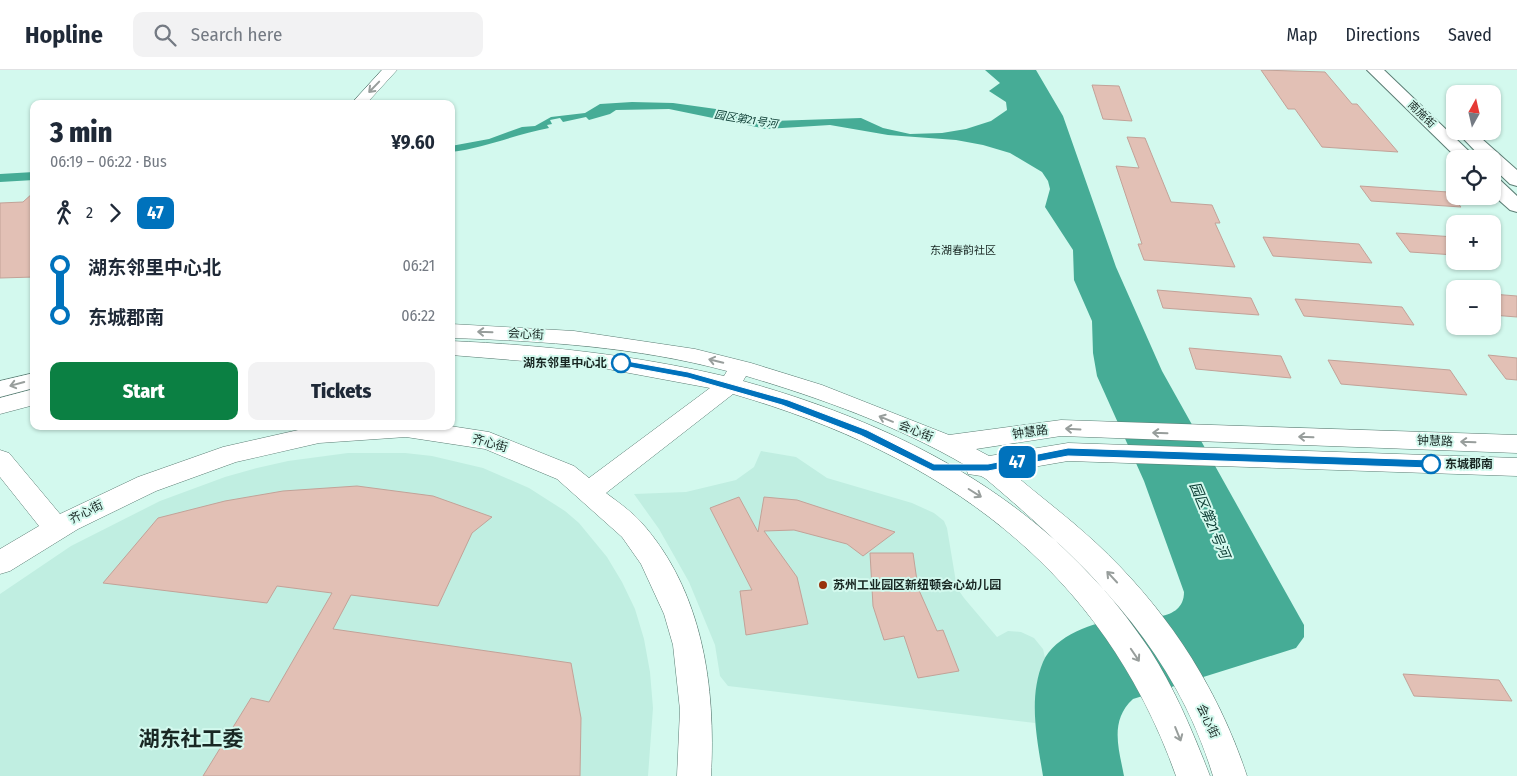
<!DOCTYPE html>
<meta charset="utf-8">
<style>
body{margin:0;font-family:"Fira Sans Condensed","Noto Sans SC",sans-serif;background:#f2f2f3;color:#1f2937;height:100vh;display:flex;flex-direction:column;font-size:19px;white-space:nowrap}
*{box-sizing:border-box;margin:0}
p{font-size:16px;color:#747a83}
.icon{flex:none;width:28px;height:28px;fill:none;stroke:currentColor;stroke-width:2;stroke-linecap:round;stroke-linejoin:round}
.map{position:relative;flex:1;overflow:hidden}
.details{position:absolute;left:30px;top:30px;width:425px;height:330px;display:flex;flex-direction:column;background:#fff;border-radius:10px;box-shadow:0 1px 4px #0004}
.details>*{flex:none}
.badge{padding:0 10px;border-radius:8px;font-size:18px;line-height:32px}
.needle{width:32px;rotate:8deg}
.controls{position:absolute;left:1446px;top:15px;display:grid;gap:10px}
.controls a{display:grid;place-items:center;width:55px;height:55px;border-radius:10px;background:#fff;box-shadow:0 1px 4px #0004;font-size:25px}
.map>.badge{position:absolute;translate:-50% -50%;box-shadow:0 0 0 2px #fff}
.legs{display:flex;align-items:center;gap:8px;height:55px;padding:0 20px;font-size:16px}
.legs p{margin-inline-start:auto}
.head{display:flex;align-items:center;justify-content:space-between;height:85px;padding:0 20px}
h1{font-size:28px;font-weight:800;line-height:38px}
.cta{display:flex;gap:10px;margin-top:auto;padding:10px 20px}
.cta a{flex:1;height:58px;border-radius:10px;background:#0b8043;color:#fff;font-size:20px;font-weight:800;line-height:58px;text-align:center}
.cta a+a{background:#f2f2f3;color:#1f2937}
ul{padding:0 20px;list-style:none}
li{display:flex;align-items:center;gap:18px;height:50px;font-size:19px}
li i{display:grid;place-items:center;width:8px;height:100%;margin:0 6px;background:currentColor}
li i::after{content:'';width:12px;height:12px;margin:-6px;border:4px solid;border-radius:50%;background:#fff}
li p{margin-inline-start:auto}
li:first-child i{background:linear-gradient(#0000 50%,currentColor 0)}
li:last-child i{background:linear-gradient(currentColor 50%,#0000 0)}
header{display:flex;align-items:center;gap:30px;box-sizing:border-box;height:70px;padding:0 25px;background:#fff;border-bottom:1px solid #e0e1e3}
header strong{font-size:24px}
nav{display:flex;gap:28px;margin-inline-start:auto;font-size:18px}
.search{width:350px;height:45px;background:#f2f2f3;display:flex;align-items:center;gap:12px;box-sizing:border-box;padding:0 18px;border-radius:10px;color:#747a83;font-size:19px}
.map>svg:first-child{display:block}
.built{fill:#c0eee1}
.water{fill:#46ac96}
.building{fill:#e2c0b5;stroke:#c2a298}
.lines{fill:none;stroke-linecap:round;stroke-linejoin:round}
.secondary-casing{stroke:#5b7d74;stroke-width:1}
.primary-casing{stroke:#5b7d74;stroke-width:2}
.secondary{fill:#fff;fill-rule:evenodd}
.primary{fill:#fff;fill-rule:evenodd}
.oneway{stroke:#989e9c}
.line-1{fill:#0072bc;stroke:#fff}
.stop-1-dot{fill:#fff;stroke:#0072bc;stroke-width:2.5}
.poi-dot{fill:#98320c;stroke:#d3f9ee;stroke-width:2}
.labels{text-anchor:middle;stroke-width:4;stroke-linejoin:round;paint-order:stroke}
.far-street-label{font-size:11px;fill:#192723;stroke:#d3f9ee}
.far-water-label{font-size:11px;font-style:italic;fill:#093930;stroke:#d3f9ee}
.far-neighbourhood-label{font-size:11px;fill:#192723;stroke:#d3f9ee}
.street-label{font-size:12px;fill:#192723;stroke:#d3f9ee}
.stop-label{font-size:12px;font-weight:bold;fill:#192723;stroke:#d3f9ee;text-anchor:end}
.poi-label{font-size:12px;font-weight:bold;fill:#192723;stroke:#d3f9ee;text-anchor:start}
.water-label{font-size:14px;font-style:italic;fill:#093930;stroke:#d3f9ee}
.near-district-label{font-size:21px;font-weight:bold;fill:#192723;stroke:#d3f9ee}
</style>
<header>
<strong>Hopline</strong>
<div class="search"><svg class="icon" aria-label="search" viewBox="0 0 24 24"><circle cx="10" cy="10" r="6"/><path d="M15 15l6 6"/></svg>Search here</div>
<nav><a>Map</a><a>Directions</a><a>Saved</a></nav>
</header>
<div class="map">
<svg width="1517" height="706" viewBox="0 0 1517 706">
<rect width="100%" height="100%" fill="#d3f9ee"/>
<!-- built -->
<path class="built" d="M 761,381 L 796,387 L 827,408 L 912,433 L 934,443 L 944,451 L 947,458 L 957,518 L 964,528 L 997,567 L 1008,561 L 1021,562 L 1034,568 L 1043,579 L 1045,588 L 1037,617 L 1035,653 L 728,616 L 720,606 L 715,575 L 689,512 L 659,459 L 634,424 L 686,422 L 736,410 L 754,397 Z
M 348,383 L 405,383 L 432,386 L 483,398 L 529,418 L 565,441 L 579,453 L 607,487 L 622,512 L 635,539 L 644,569 L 650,602 L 653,638 L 648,706 L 0,706 L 0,524 L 71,476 L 160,431 L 225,407 L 257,398 L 288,391 Z"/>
<!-- water -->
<path class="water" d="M 985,0 L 1036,0 L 1063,46 L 1116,197 L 1162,301 L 1304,555 L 1304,567 L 1296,578 L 1133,629 C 1109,651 1119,679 1124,706 L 1043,706 C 1037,669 1028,628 1043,592 C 1055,565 1094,552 1121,549 C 1142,547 1184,553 1184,522 L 1144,411 L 1097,306 L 1093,283 L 1092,251 L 1074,210 L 1073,180 L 1045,137 L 1050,119 L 1048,111 L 1042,102 L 1010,83 L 983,75 L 956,70 L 888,65 L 830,55 L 766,59 L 669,39 L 616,40 L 610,44 L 589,50 L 586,47 L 563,52 L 560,48 L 550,50 L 552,54 L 547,55 L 549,58 C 516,64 485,78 451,82 L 451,76 L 489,69 L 522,57 L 535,56 L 551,47 L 585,43 L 600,34 L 632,32 L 673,33 L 716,39 L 773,51 L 861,48 L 883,58 L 910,64 L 942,63 L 966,59 L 991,51 L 1007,40 L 1006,32 L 989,21 L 1000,13 Z
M 34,102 L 34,110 L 0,112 L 0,104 Z"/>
<!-- building -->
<path class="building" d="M 1261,0 L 1325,2 L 1352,34 L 1357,34 L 1398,82 L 1322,77 L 1295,39 L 1288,39 Z
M 1092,15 L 1119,16 L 1132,51 L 1103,49 Z
M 1127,67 L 1145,68 L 1171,132 L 1212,135 L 1220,153 L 1215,153 L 1235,197 L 1144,190 L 1138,174 L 1142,174 L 1116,96 L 1139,98 Z
M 1360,116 L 1448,122 L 1461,137 L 1371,131 Z
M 34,122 L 34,207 L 0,208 L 0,133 L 23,132 Z
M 1396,163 L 1455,167 L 1455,185 L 1410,182 Z
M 1263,167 L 1359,174 L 1372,193 L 1273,186 Z
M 1157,220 L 1251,228 L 1259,245 L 1163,238 Z
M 1492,224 L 1517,226 L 1517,247 L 1492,245 Z
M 1295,229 L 1402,237 L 1414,255 L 1304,246 Z
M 1189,278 L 1281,286 L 1291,308 L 1196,299 Z
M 1488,285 L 1517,288 L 1517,310 L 1506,309 Z
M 1328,290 L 1450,300 L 1467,325 L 1341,314 Z
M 357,416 L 433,426 L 492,447 L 472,463 L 438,536 L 351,525 L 333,559 L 571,593 L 581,648 L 580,706 L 203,706 L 251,628 L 269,632 L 332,523 L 277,516 L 267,533 L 103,513 L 158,448 L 225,431 L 283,421 Z
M 739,427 L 758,462 L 764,427 L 797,430 L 895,462 L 863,486 L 847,474 L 794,460 L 764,461 L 797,507 L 808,554 L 746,565 L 740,521 L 752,520 L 710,438 Z
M 870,483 L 913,483 L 918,518 L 937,561 L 943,560 L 959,601 L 918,608 L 904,566 L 884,570 L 873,536 Z
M 1403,604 L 1499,610 L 1512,631 L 1414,626 Z"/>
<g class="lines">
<defs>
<path id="secondary" d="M 382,0 L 397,0 L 366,34 L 351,34 Z
M 451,254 L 574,261 L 695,279 L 751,293 L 822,315 L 949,365 L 1061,350 L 1517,365 L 1517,383 L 1061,366 L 976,379 L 989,386 L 1068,373 L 1517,388 L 1517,406 L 1068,391 L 1010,401 C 1038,425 1068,447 1095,472 C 1165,537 1217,615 1247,706 L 1213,706 C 1174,577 1086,494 986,409 L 981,406 L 968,404 L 965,395 C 898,356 820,328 746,306 L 743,311 C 908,357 1053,434 1150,580 C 1175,619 1193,662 1210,706 L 1176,706 C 1102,497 940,384 733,324 L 606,423 C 618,432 631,441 641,452 C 703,521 716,617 711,706 L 677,706 L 680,640 L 673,575 L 664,544 L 641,494 L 622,467 L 557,409 L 485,379 L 406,367 L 319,373 L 236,392 L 156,421 L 78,459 L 10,501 L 0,504 L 0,479 L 39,456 L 0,407 L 0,380 L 9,383 L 60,444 L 138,407 L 223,377 L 316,356 L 450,356 L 489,362 L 574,396 L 589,408 L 710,318 L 597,297 L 451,285 L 451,271 C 543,275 634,285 724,306 L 727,301 C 637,277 544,271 451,268 Z
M 34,303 L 34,318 L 0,327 L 0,311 Z
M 34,319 L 34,335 L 0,344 L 0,328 Z"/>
<path id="primary" d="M 1367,0 L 1384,0 L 1477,89 L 1458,89 Z
M 1455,60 L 1473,61 L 1517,100 L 1517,116 L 1510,114 L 1492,97 L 1492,89 L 1483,89 Z
M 1492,108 L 1499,109 L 1517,126 L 1517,142 L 1510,140 L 1492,124 Z"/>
</defs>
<!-- secondary casing -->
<use href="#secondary" class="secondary-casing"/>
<!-- primary casing -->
<use href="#primary" class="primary-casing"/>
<!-- secondary -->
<use href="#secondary" class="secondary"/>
<!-- primary -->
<use href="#primary" class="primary"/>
</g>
<!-- one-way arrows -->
<defs><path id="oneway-shaft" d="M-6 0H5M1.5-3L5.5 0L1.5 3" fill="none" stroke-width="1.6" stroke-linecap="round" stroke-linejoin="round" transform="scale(1.25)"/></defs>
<g class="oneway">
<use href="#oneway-shaft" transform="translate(374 17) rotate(134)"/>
<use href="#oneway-shaft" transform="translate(485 262) rotate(-178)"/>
<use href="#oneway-shaft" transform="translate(716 291) rotate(-166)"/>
<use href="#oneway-shaft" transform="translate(17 314) rotate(165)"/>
<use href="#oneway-shaft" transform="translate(886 349) rotate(-158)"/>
<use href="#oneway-shaft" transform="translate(1073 359) rotate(-177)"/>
<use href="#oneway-shaft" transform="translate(1160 363) rotate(-178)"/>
<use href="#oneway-shaft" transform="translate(1306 367) rotate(-178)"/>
<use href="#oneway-shaft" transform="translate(1468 372) rotate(-178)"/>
<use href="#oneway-shaft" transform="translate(975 423) rotate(32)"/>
<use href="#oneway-shaft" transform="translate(1112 507) rotate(-133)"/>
<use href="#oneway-shaft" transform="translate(1135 585) rotate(56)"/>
<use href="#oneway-shaft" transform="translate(1178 664) rotate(68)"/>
</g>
<!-- line-1 -->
<path class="line-1" d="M 621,290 L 688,302 L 788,330 L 867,360 L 934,394 L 988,394 L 1068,378 L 1431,390 L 1436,394 L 1431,398 L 1068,386 L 988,401 L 933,401 L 860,365 L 782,335 L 688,308 L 618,295 L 617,293 Z"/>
<!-- markers -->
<g class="stop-1-dot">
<circle cx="621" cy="293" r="9"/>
<circle cx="1431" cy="394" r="9"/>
</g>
<circle class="poi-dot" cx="823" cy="515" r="5"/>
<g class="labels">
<!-- far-street labels -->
<g class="far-street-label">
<text transform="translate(1422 44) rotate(44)" y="4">南施街</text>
</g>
<!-- far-water labels -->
<g class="far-water-label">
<text transform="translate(746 49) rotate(9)" y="4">园区第21号河</text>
</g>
<!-- far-neighbourhood labels -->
<g class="far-neighbourhood-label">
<text x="963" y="184">东湖春韵社区</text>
</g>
<!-- street labels -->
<g class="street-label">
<text transform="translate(526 264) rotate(3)" y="4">会心街</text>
<text transform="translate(916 361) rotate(22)" y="4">会心街</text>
<text transform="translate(1030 362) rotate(-8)" y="4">钟慧路</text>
<text transform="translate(1435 371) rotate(2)" y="4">钟慧路</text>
<text transform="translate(490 373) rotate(16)" y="4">齐心街</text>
<text transform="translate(86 442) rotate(-27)" y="4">齐心街</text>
<text transform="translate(1208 651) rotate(65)" y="4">会心街</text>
</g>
<!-- stop labels -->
<g class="stop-label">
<text x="607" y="297">湖东邻里中心北</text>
<text x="1445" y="398" text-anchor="start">东城郡南</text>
</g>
<!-- poi labels -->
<g class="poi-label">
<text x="833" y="519">苏州工业园区新纽顿会心幼儿园</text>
</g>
<!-- water labels -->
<g class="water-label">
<text transform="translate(1210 450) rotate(67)" y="5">园区第21号河</text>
</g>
<!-- near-district labels -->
<g class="near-district-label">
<text x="191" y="676">湖东社工委</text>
</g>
</g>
</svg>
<div class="controls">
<a><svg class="needle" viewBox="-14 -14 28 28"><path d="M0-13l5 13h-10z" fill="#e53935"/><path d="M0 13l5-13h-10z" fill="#747a83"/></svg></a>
<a><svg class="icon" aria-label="locate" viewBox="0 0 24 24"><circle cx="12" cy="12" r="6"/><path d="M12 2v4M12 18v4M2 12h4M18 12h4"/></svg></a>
<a>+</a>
<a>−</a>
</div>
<b class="badge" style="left:1017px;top:392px;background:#0072bc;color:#fff">47</b>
<section class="details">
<div class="head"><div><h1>3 min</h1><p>06:19 – 06:22 · Bus</p></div><b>¥9.60</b></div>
<div class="legs"><svg class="icon" aria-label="walk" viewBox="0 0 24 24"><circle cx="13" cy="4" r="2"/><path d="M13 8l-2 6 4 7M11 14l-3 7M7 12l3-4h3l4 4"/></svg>2<svg class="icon" aria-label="forward" viewBox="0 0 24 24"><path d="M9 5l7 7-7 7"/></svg><b class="badge" style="background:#0072bc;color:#fff">47</b></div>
<ul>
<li><i style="color:#0072bc"></i><b>湖东邻里中心北</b><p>06:21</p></li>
<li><i style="color:#0072bc"></i><b>东城郡南</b><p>06:22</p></li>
</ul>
<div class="cta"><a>Start</a><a>Tickets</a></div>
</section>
</div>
